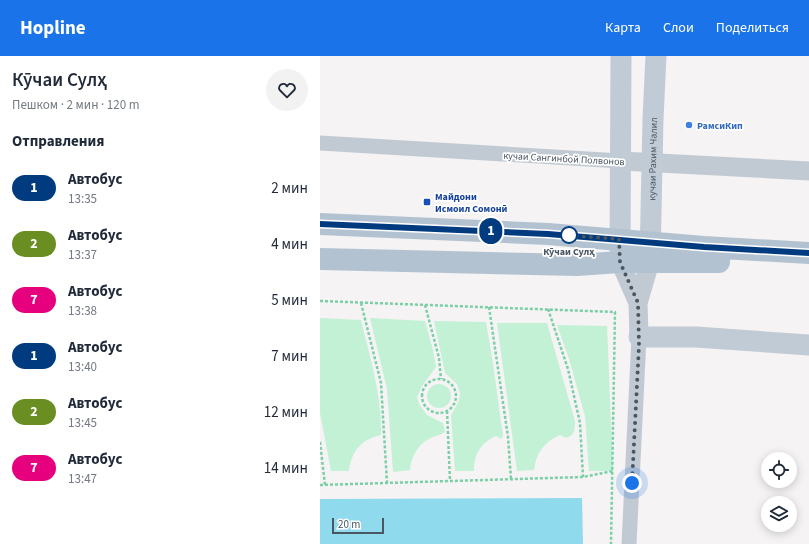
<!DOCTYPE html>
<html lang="ru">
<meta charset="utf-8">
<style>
body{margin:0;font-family:"Source Sans 3",sans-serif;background:#f2f2f3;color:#1f2937;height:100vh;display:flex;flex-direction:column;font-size:15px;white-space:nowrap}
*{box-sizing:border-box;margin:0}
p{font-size:13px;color:#747a83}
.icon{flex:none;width:22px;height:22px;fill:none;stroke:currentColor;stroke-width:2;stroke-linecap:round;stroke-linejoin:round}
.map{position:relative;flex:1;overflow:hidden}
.panel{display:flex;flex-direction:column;background:#fff;width:320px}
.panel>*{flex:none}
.badge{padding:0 8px;border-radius:13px;font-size:14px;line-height:26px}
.controls{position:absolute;left:441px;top:396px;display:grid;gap:8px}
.controls a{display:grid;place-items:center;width:36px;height:36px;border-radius:50%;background:#fff;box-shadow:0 2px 10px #0003;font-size:20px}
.scale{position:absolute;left:12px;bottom:10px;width:52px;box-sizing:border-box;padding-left:4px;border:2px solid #4a5661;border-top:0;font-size:11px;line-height:14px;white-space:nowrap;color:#4a5661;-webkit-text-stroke:3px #fff;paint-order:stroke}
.you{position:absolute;width:20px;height:20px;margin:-10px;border:3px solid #fff;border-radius:50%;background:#1a73e8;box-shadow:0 0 0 6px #1a73e833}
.map>.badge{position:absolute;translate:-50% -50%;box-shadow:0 0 0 2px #fff}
h2{padding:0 12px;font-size:15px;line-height:36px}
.round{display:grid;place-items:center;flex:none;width:42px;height:42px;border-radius:21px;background:#f2f2f3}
.headline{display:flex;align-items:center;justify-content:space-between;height:68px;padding:0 12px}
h1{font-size:19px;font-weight:600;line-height:30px}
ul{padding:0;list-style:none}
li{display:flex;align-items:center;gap:12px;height:56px;padding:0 12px}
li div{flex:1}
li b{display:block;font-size:15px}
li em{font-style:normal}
li .badge{min-width:44px;font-weight:700;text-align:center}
header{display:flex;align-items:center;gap:24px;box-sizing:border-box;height:56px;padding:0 20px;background:#1a73e8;color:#fff}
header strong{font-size:19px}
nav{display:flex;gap:22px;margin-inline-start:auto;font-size:14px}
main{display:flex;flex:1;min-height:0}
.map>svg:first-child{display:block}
.green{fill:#c3f1d5}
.water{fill:#90daee}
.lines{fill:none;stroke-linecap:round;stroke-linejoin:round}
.path{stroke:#7ad0a6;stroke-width:2.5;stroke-dasharray:3 2;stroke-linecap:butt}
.minor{stroke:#c1cad2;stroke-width:15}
.tertiary{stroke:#c1cad2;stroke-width:19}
.secondary{stroke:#c1cbd6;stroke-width:21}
.primary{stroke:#b3c2d1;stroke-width:22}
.line-casing{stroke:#fff;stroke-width:9}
.line{stroke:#003b80;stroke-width:6}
.walk{stroke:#4a5661;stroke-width:4;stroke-dasharray:0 7.2}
.shop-dot{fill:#3f7fe0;stroke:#fff;stroke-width:1.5}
.transit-dot{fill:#1a4fb4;stroke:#fff;stroke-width:1.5}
.stop-dot{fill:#fff;stroke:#003b80;stroke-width:2}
.labels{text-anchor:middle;stroke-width:3.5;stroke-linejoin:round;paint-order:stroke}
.shop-label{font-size:10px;font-weight:bold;fill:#366cbe;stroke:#fff;text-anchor:start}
.street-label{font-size:10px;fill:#4a5661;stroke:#fff}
.transit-label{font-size:10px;font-weight:bold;fill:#164399;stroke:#fff;text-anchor:start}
.stop-label{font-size:10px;font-weight:bold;fill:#4a5661;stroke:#fff}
</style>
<header>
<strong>Hopline</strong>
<nav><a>Карта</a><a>Слои</a><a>Поделиться</a></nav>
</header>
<main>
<section class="panel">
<div class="headline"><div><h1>Кӯчаи Сулҳ</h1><p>Пешком · 2 мин · 120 m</p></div><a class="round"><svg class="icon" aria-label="heart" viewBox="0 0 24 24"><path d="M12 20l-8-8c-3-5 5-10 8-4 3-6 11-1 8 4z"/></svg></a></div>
<h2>Отправления</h2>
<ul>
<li><span class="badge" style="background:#003b80;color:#fff">1</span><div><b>Автобус</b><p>13:35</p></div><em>2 мин</em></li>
<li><span class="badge" style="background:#6b8e23;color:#fff">2</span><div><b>Автобус</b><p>13:37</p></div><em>4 мин</em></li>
<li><span class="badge" style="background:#e6007e;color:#fff">7</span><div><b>Автобус</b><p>13:38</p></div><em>5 мин</em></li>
<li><span class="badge" style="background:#003b80;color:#fff">1</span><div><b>Автобус</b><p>13:40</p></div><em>7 мин</em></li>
<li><span class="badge" style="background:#6b8e23;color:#fff">2</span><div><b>Автобус</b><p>13:45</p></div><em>12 мин</em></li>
<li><span class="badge" style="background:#e6007e;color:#fff">7</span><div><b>Автобус</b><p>13:47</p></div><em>14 мин</em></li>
</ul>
</section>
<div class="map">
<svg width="489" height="488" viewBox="0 0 489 488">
<rect width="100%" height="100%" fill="#f5f3f3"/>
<!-- green -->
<path class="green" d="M 0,262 L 41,264 C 50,302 62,339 61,379 C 41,383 31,396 29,415 L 11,415 L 0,357 Z
M 50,262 L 105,265 L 113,294 L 116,311 L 102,330 L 97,341 L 99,348 L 107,359 L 123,367 L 125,376 C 121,379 117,379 113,381 C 99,386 91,400 90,414 L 73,416 L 67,333 Z
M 114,265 L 166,266 L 173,307 L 183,380 L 181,383 L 176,380 C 161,386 153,400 154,415 L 135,415 L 131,359 L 138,347 L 140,338 L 137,328 L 125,317 Z
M 177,267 L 227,267 L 255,365 C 255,373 255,379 246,382 L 240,379 C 224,386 216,397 214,414 L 197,415 Z
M 237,269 L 287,270 L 293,415 L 269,415 L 265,360 L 249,303 Z
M107 340a12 12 0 1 1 24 0a12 12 0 1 1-24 0Z"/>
<!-- water -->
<path class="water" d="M 262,442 L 263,488 L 0,488 L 0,443 Z"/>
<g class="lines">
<!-- path -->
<path class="path" d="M 0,245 L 295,256 L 291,488
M 41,247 L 61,327 L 67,427
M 105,249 L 119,302 L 121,323
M 169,251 L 188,381 L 191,423
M 228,253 L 248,313 L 260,367 L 263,421
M102 340a17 17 0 1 1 34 0a17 17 0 1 1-34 0Z
M 127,355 L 130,425
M 0,386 L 5,429
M 0,429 L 263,421 L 293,415"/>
<!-- minor -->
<path class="minor" d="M 0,87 L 301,105
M 309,488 L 319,281"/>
<!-- tertiary -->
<path class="tertiary" d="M 301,105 L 489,115
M 300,206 L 318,247
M 319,281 L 318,247 L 330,206"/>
<!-- secondary -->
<g class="secondary">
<path d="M 300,201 L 301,0"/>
<path id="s1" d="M 330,203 L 333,63 L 336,0"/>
<path d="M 319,281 L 376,281 L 489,289"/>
</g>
<!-- primary -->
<path class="primary" d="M 0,168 L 228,178 L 384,191 L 489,197
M 0,203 L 257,209 L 300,206 L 399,206"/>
</g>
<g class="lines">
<defs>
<path id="line" d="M 0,168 L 228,178 L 384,191 L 489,197"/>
</defs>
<!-- line casing -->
<use href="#line" class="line-casing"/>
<!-- line -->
<use href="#line" class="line"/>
<!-- walk -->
<path class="walk" d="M 249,179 L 242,179 L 299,183 L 300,206 L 318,247 L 319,289 L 312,427"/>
</g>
<!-- markers -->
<circle class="shop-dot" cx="369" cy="69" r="4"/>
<rect class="transit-dot" x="103" y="142" width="8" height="8" rx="2"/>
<circle class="stop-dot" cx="249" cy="179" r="8"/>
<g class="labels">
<!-- shop labels -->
<g class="shop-label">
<text x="377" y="73">РамсиКип</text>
</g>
<!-- street labels -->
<g class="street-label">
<text transform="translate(244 102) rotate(3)" y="4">кучаи Сангинбой Полвонов</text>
<text dy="4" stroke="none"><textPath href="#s1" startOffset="100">кучаи Рахим Чалил</textPath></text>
</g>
<!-- transit labels -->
<g class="transit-label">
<text x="115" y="144">Майдони<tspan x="115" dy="12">Исмоил Сомонӣ</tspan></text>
</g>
<!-- stop labels -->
<g class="stop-label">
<text x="249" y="199">Кӯчаи Сулҳ</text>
</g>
</g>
</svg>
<div class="controls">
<a><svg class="icon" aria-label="locate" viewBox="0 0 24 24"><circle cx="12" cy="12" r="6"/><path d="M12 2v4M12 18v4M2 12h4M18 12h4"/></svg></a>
<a><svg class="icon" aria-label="layers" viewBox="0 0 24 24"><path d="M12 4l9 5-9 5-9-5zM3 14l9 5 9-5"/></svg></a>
</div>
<div class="scale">20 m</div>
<div class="you" style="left:312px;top:427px"></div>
<b class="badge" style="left:171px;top:175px;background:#003b80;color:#fff">1</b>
</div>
</main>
